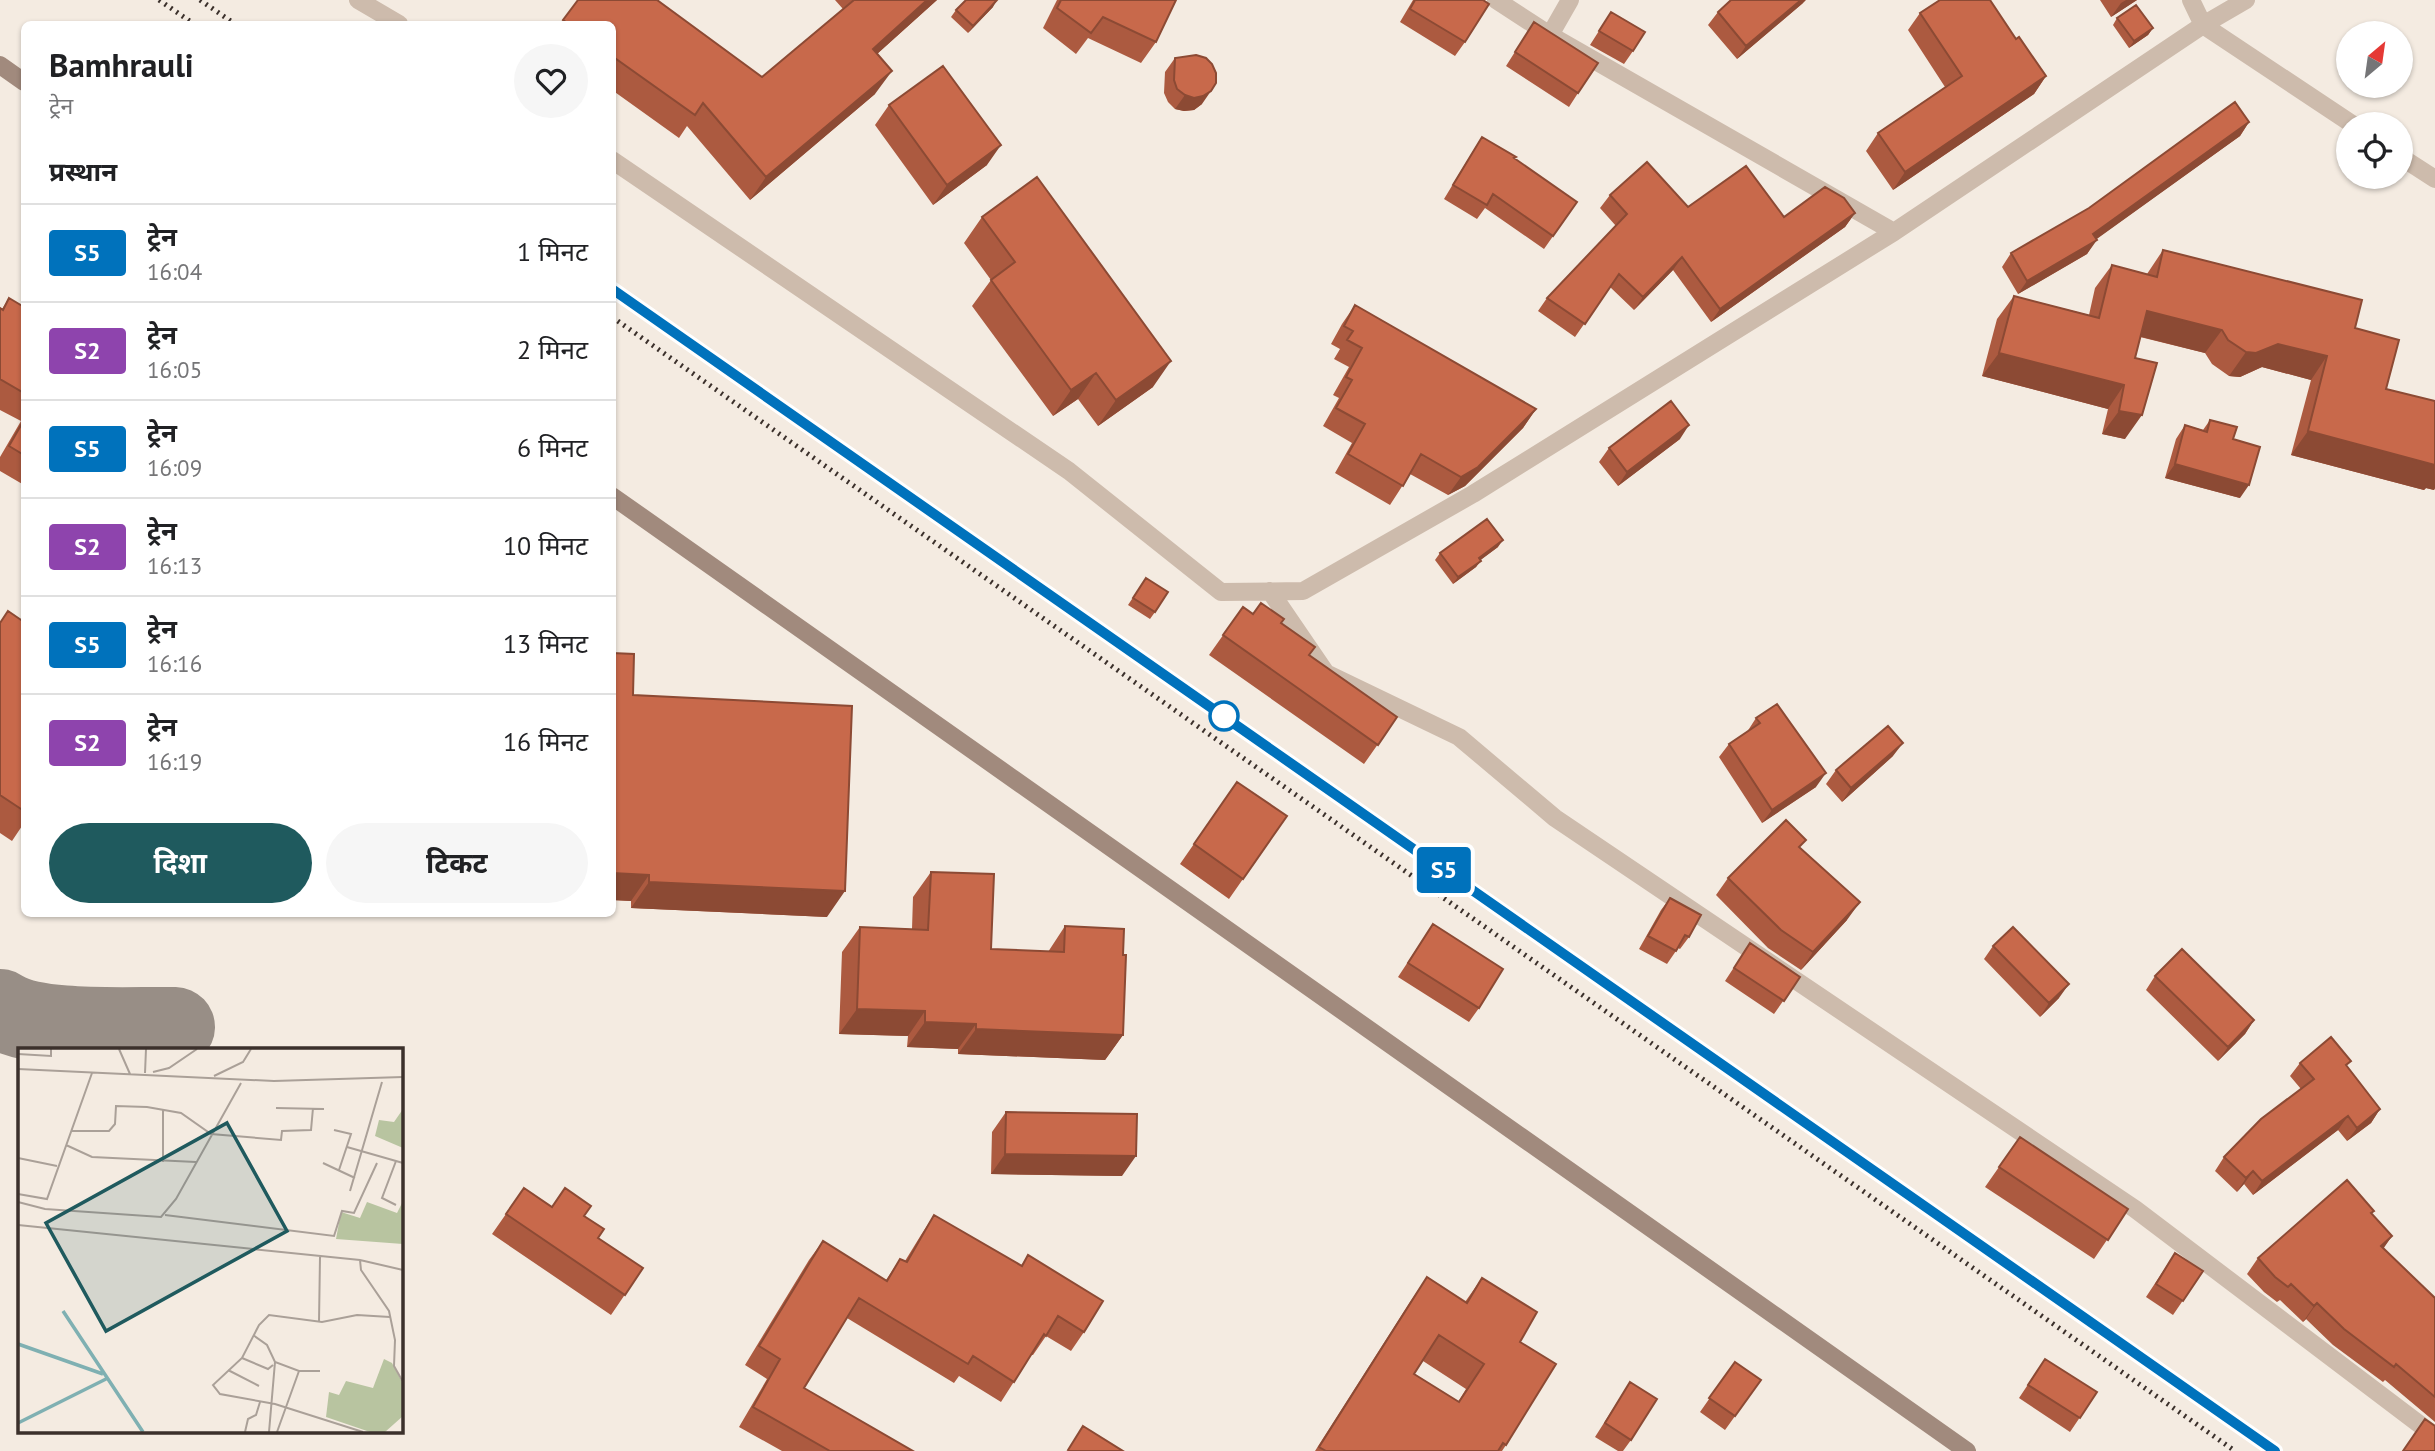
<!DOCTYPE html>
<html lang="hi">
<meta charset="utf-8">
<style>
body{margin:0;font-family:"PT Sans","Noto Sans Devanagari",sans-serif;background:#f6f6f6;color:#202124;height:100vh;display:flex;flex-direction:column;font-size:26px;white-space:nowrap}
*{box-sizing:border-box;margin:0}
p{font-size:23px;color:#757577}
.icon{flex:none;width:38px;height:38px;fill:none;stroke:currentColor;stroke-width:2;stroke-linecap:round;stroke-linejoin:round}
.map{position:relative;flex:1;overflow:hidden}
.side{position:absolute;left:21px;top:21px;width:595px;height:896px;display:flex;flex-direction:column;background:#fff;border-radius:10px;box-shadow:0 2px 5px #0004}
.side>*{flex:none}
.badge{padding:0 14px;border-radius:5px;font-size:24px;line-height:46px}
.needle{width:46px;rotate:29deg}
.fabs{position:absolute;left:2336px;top:21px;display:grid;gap:14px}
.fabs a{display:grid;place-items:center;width:77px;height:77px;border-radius:50%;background:#fff;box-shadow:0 2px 5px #0004;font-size:35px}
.map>.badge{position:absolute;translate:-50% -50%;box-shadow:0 0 0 4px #fff}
h2{padding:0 28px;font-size:26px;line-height:63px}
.round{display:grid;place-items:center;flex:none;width:74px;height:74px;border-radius:37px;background:#f6f6f6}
.head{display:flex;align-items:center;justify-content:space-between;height:119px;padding:0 28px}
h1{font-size:33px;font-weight:700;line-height:52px}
.action{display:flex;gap:14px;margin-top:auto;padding:14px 28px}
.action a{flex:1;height:80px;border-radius:42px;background:#1f5a5e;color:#fff;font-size:28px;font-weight:700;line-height:80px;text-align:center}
.action a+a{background:#f6f6f6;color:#202124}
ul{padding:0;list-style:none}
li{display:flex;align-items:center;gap:21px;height:98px;padding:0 28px;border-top:2px solid #e0e0e0}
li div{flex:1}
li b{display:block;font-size:26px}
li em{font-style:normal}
li .badge{min-width:77px;font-weight:700;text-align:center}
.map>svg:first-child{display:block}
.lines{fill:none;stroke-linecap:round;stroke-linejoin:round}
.taxiway{stroke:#988e86;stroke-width:80}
.street{stroke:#cdbbac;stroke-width:18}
.secondary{stroke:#a18a7d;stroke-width:18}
.rail{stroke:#3b302b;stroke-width:5;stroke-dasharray:2 5;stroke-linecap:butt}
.wall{fill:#ac5a40;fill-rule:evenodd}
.shaded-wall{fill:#8c4a34}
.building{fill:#c8694b;stroke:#8c4a34;stroke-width:2;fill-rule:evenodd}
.line-casing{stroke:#fff;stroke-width:16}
.line{stroke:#0072bc;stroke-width:10}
.stop-dot{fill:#fff;stroke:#0072bc;stroke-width:3.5}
.inset-river{fill:none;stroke:#7fb0b2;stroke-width:3.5}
.inset-road{fill:none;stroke:#aaa098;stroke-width:2}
.view{fill:#1f5a5e;fill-opacity:0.15;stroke:#1f5a5e;stroke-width:3.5}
.inset-edge{fill:none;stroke:#3b302b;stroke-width:3.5}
</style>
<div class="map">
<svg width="2435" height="1451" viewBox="0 0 2435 1451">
<rect width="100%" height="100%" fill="#f4ebe1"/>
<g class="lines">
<!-- taxiway -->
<path class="taxiway" d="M 0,1009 C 35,1033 130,1026 175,1027"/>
<!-- street -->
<path class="street" d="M 358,0 L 399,24
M 1496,0 L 1550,35 L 1894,232
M 2191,0 L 2203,25 L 2352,124
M 1550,35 L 1570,0
M 2401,157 L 2435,179
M 612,160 L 1069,471 L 1221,592 L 1303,591 L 1473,494 L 1894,232 L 2203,25 L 2246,0
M 1270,591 L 1326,673 L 1459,737 L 1555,818 L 2135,1209 L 2435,1436"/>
<!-- secondary -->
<path class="secondary" d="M 0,65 L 24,82
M 612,496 L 1967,1451"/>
<!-- rail -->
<path class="rail" d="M 159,0 L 194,24
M 200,0 L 235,24
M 612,289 L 2275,1451
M 612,317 L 2235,1451"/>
</g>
<!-- wall -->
<path class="wall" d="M 578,0 L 762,77 L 843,9 L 835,0 L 937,0 L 877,54 L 875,94 L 750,200 L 687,126 L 679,138 L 612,90 L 612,24 L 560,24 Z
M 1057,0 L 1176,0 L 1156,42 L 1141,63 L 1088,38 L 1076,54 L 1043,28 Z
M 1413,0 L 1483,0 L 1465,42 L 1455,56 L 1400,22 Z
M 2100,0 L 2137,0 L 2111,17 Z
M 1803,3 L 1737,59 L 1708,25 L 1718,12 Z
M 993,7 L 968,33 L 951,17 L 956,10 Z
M 1611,12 L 1633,51 L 1624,64 L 1590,45 Z
M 1920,13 L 2016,39 L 2046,76 L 2034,94 L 1893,190 L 1866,151 L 1878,133 L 1945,87 L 1908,30 Z
M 2117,18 L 2153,28 L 2148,35 L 2129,48 L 2113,25 Z
M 1534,22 L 1578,93 L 1569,107 L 1506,66 Z
M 1175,58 L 1202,104 L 1194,110 L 1184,111 L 1175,109 L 1168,102 L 1164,93 L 1165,72 Z
M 889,105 L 987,165 L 933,205 L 875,125 Z
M 2249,122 L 2240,136 L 2096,239 L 2087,254 L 2018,294 L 2002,267 L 2011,253 Z
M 1482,137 L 1577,202 L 1544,249 L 1485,208 L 1477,219 L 1444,199 L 1473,151 Z
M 1610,195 L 1688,207 L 1784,217 L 1855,213 L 1845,227 L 1711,322 L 1673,270 L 1634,310 L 1610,287 L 1575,337 L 1538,311 L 1547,298 L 1616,226 L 1600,208 Z
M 982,217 L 1153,387 L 1098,426 L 1078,399 L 1053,416 L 972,306 L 991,280 L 964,243 Z
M 2163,250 L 2355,328 L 2386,389 L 2435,401 L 2435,488 L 2434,490 L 2426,488 L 2424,490 L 2291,455 L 2311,380 L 2262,367 L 2240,377 L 2229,376 L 2212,364 L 2205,353 L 2140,337 L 2135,358 L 2125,439 L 2102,434 L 2108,409 L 1982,376 L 1997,319 L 2014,296 L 2089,315 L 2095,288 L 2112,265 L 2147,274 Z
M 9,298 L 24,307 L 24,485 L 0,471 L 0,457 L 21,421 L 0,410 L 0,308 L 2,309 Z
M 1355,305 L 1536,409 L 1523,428 L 1465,486 L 1448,495 L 1410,474 L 1390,505 L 1335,473 L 1352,443 L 1323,426 L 1339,398 L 1333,395 L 1349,367 L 1334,359 L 1340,349 L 1331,344 L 1342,324 Z
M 2210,420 L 2233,439 L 2240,498 L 2165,478 L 2176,439 L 2185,425 L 2203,430 Z
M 1680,439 L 1618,486 L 1599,462 L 1609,448 Z
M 1498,547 L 1480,560 L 1476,567 L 1453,584 L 1435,560 L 1440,553 Z
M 1146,578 L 1155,612 L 1150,619 L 1128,605 Z
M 1243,607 L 1253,614 L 1281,623 L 1309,655 L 1397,717 L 1364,764 L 1209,655 Z
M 24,622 L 24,823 L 12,841 L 0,833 L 0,623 Z
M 612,653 L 633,695 L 827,917 L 631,908 L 631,901 L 612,900 Z
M 1756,718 L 1816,787 L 1762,823 L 1719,757 L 1729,744 L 1747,732 Z
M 1893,756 L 1842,802 L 1826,784 L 1836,770 Z
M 1237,782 L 1287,816 L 1229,899 L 1180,864 Z
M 931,872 L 991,949 L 1048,952 L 1065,926 L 1123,1035 L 1105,1060 L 958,1054 L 958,1049 L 907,1047 L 908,1036 L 839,1034 L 842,952 L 860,927 L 912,929 L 913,897 Z
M 1728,878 L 1847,920 L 1801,970 L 1768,948 L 1716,895 Z
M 1670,898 L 1689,937 L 1680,949 L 1678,948 L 1667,964 L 1639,949 L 1661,910 Z
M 1433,924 L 1479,1008 L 1469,1022 L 1398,977 Z
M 1750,943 L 1800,977 L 1774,1014 L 1725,981 Z
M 1993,946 L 2059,998 L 2040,1017 L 1984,959 Z
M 2155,976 L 2254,1020 L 2245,1034 L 2218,1061 L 2146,990 Z
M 2300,1063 L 2347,1066 L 2380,1109 L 2371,1123 L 2347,1141 L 2338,1130 L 2253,1195 L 2244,1184 L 2237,1192 L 2215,1171 L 2224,1157 L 2301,1089 L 2290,1076 Z
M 1006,1112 L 1122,1176 L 991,1174 L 992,1132 Z
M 2020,1137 L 2128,1209 L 2094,1259 L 1985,1187 Z
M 524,1188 L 552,1207 L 565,1188 L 598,1238 L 643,1268 L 611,1315 L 492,1234 Z
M 2372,1214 L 2392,1236 L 2383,1248 L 2435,1298 L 2435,1422 L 2385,1380 L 2383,1382 L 2333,1345 L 2306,1319 L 2303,1322 L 2280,1300 L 2277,1302 L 2264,1292 L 2247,1274 L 2258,1258 Z
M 934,1215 L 1021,1266 L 1028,1255 L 1084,1332 L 1071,1351 L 1046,1336 L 1033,1355 L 1031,1355 L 1001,1402 L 959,1376 L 954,1383 L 847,1318 L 804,1388 L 913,1451 L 782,1451 L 739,1427 L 767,1379 L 745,1365 L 809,1260 L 823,1241 L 886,1280 L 900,1259 L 905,1261 L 921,1235 Z
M 2175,1253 L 2203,1271 L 2173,1315 L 2146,1297 Z
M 1427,1277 L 1465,1302 L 1482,1278 L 1520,1342 L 1506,1445 L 1502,1451 L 1315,1451 L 1410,1302 ZM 1423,1361 L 1466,1389 L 1458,1402 L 1414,1374 Z
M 2045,1359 L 2097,1392 L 2070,1432 L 2019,1398 Z
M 1735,1362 L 1761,1380 L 1725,1430 L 1700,1412 Z
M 1630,1382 L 1631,1440 L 1623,1451 L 1618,1451 L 1595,1437 Z"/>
<!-- shaded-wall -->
<path class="shaded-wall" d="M 927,0 L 937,0 L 857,72 L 873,49 Z
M 997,0 L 993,7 L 968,33 L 973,26 Z
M 1801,0 L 1806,0 L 1803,3 L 1737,59 L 1746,46 Z
M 2126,0 L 2137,0 L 2111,17 L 2121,3 Z
M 2153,28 L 2148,35 L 2129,48 L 2134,41 Z
M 892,71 L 875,94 L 750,200 L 766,177 Z
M 2046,76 L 2034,94 L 1893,190 L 1905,172 Z
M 1211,91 L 1202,104 L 1194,110 L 1184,111 L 1175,109 L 1185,95 Z
M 2249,122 L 2240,136 L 2087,246 L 2097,240 L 2087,254 L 2018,294 L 2027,281 Z
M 1001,145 L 987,165 L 933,205 L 947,185 Z
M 1855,213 L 1845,227 L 1711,322 L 1720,309 Z
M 1682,257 L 1673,270 L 1634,310 L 1643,297 Z
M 2147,311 L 2222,330 L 2205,353 L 2130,334 Z
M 2278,344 L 2327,356 L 2311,380 L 2262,367 L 2240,377 L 2229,376 L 2246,352 Z
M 1999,353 L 2124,385 L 2108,409 L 1982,376 Z
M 1171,361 L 1153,387 L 1098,426 L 1116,400 Z
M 1096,373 L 1078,399 L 1053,416 L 1071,390 Z
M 1536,409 L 1523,428 L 1465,486 L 1448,495 L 1461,477 Z
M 2119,411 L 2142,415 L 2125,439 L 2102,434 Z
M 1689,425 L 1680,439 L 1618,486 L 1627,472 Z
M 2308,431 L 2435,465 L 2435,488 L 2434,490 L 2426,488 L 2424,490 L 2291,455 Z
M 2175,464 L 2249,485 L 2240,498 L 2165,478 Z
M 1503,540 L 1498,547 L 1474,565 L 1479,558 Z
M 1481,561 L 1476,567 L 1453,584 L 1458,577 Z
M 1903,743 L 1893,756 L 1842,802 L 1851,788 Z
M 1826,773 L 1816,787 L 1762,823 L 1772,810 Z
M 612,873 L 649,875 L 631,901 L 612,900 Z
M 649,882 L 845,891 L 827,917 L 631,908 Z
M 1860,902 L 1847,920 L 1801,970 L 1813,952 Z
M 2069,984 L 2059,998 L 2040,1017 L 2049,1003 Z
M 857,1009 L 925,1011 L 908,1036 L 839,1034 Z
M 2254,1020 L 2245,1034 L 2218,1061 L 2228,1047 Z
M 925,1022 L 976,1024 L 958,1049 L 907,1047 Z
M 976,1029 L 1123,1035 L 1105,1060 L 958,1054 Z
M 2380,1109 L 2371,1123 L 2347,1141 L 2357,1128 Z
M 2348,1116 L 2338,1130 L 2253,1195 L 2262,1181 Z
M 1005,1154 L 1136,1156 L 1122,1176 L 991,1174 Z
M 2253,1171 L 2244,1184 L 2237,1192 L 2246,1178 Z
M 2392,1236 L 2381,1252 L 2381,1246 Z
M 2317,1303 L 2306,1319 L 2303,1322 L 2314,1306 Z"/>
<!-- building -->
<path class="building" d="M 578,0 L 657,0 L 762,77 L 854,0 L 927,0 L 873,49 L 892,71 L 766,177 L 703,103 L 695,115 L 612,56 L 612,24 L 569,24 L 563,20 Z
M 966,0 L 997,0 L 973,26 L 956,10 Z
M 1061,0 L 1176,0 L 1156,42 L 1103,17 L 1091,33 L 1057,8 Z
M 1415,0 L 1483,0 L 1489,4 L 1465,42 L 1410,9 Z
M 1731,0 L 1801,0 L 1746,46 L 1718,12 Z
M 1940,0 L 1990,0 L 2016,39 L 2019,37 L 2046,76 L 1905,172 L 1878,133 L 1962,76 L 1920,13 Z
M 2136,5 L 2153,28 L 2134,41 L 2117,18 Z
M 1611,12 L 1645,32 L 1633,51 L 1599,31 Z
M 1534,22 L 1598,63 L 1578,93 L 1515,52 Z
M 1196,55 L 1206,58 L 1212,64 L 1216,73 L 1216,83 L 1211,91 L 1203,96 L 1194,98 L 1185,95 L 1177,89 L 1174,80 L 1175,58 Z
M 943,66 L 1001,145 L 947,185 L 889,105 Z
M 2235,102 L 2249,122 L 2093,234 L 2097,240 L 2027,281 L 2011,253 L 2089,208 Z
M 1482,137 L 1516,157 L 1514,158 L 1577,202 L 1553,236 L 1493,194 L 1487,205 L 1453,185 Z
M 1647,162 L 1688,207 L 1746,166 L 1784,217 L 1825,187 L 1844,198 L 1855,213 L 1720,309 L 1682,257 L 1643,297 L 1619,274 L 1585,324 L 1547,298 L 1627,214 L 1610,195 Z
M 1037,177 L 1171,361 L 1116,400 L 1096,373 L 1071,390 L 991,280 L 1015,262 L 982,217 Z
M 2163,250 L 2362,300 L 2355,328 L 2399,340 L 2386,389 L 2435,401 L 2435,465 L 2308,431 L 2327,356 L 2278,344 L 2256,353 L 2246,352 L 2228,340 L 2222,330 L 2147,311 L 2135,358 L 2157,363 L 2142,415 L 2119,411 L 2124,385 L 1999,353 L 2014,296 L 2099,318 L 2112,265 L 2157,277 Z
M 9,298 L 24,307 L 24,393 L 0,379 L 0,308 L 3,310 Z
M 1355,305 L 1536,409 L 1478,467 L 1461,477 L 1421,454 L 1403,486 L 1348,454 L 1365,424 L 1336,408 L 1352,380 L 1346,377 L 1362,348 L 1347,340 L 1353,331 L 1344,326 Z
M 1671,401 L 1689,425 L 1627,472 L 1609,448 Z
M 24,420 L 24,455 L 9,446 Z
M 2210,420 L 2237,427 L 2233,439 L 2260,447 L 2249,485 L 2175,464 L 2185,425 L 2207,432 Z
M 1487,519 L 1503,540 L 1479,558 L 1481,561 L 1458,577 L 1440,553 Z
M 1146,578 L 1168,592 L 1155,612 L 1133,598 Z
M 1261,603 L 1284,619 L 1281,623 L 1315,647 L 1309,655 L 1397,717 L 1378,745 L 1223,635 L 1243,607 L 1253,614 Z
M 8,611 L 24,622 L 24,811 L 0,795 L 0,623 Z
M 612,653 L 634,654 L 633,695 L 852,706 L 845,891 L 649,882 L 649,875 L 612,873 Z
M 1777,704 L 1826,773 L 1772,810 L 1729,744 L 1760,723 L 1756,718 Z
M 1888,726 L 1903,743 L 1851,788 L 1836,770 Z
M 1237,782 L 1287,816 L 1243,879 L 1194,844 Z
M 1786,820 L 1806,840 L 1799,847 L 1860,902 L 1813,952 L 1781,930 L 1728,878 Z
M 931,872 L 994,874 L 991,949 L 1064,952 L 1065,926 L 1124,929 L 1123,955 L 1126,955 L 1123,1035 L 976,1029 L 976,1024 L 925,1022 L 925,1011 L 857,1009 L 860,927 L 928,930 Z
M 1670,898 L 1701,915 L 1689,937 L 1685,935 L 1676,951 L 1648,936 Z
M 1433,924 L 1503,969 L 1479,1008 L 1408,963 Z
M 2013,927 L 2069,984 L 2049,1003 L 1993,946 Z
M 1750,943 L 1800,977 L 1784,1001 L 1734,968 Z
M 2182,949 L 2254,1020 L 2228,1047 L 2155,976 Z
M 2331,1037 L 2351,1061 L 2346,1065 L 2380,1109 L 2357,1128 L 2348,1116 L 2262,1181 L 2253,1171 L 2246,1178 L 2224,1157 L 2261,1119 L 2314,1079 L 2300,1063 Z
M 1006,1112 L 1137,1114 L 1136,1156 L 1005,1154 Z
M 2020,1137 L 2128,1209 L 2108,1240 L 1999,1167 Z
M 2347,1180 L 2374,1211 L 2371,1213 L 2392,1236 L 2381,1246 L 2435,1298 L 2435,1397 L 2396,1364 L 2394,1367 L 2344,1329 L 2317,1303 L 2314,1306 L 2291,1284 L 2288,1287 L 2275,1277 L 2258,1258 Z
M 524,1188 L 552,1207 L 565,1188 L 591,1206 L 584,1216 L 604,1229 L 598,1238 L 643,1268 L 625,1295 L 506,1214 Z
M 934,1215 L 1022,1266 L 1028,1255 L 1103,1301 L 1084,1332 L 1058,1316 L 1046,1336 L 1044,1334 L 1014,1382 L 973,1356 L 968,1364 L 859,1298 L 804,1388 L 913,1451 L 830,1451 L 753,1407 L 780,1359 L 759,1346 L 823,1241 L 887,1281 L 900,1259 L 907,1262 Z
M 2175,1253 L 2203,1271 L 2183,1301 L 2156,1284 Z
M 1427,1277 L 1467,1303 L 1482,1278 L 1537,1312 L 1520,1342 L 1556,1364 L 1506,1445 L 1503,1443 L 1498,1451 L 1326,1451 L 1319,1447 ZM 1439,1335 L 1484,1364 L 1459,1402 L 1414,1374 Z
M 2045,1359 L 2097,1392 L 2080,1418 L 2028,1385 Z
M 1735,1362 L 1761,1380 L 1735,1416 L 1709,1398 Z
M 1630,1382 L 1657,1399 L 1631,1440 L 1605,1423 Z
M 2425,1419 L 2435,1426 L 2435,1451 L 2403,1451 Z
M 1083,1426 L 1123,1451 L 1070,1451 L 1068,1450 Z"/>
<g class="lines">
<defs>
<path id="line" d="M 612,289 L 2275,1451"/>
</defs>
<!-- line casing -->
<use href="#line" class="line-casing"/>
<!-- line -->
<use href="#line" class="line"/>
</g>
<!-- markers -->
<circle class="stop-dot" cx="1224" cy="716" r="14"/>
<!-- overview -->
<g transform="translate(18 1048)">
<rect width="385" height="385" fill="#f4ebe1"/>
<path d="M 385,61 L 385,100 L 357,88 L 361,72 L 376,74 ZM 385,153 L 385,196 L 318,191 L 323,164 L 342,170 L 349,154 L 379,165 ZM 366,311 L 374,315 L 385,336 L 385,368 L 367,384 L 352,384 L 308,369 L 311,344 L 321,347 L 328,333 L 355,340 Z" fill="#b8c4a0"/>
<path class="inset-river" d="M 45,263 L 125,384M 0,296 L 85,326M 0,375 L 90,330"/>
<path class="inset-road" d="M 101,1 L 112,26M 0,6 L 33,8 L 33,1M 0,21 L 256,33 L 385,29M 135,24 L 151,20 L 179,1M 127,25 L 128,1M 196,28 L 225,14 L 233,1M 258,60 L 306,61M 316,82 L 333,86 L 321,122M 53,83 L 91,83 L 97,76 L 98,58 L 129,59 L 163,65 L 193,86 L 263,92 L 264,83 L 293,82 L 295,60M 48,97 L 74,109 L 178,114M 329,99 L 385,115M 0,110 L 39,118M 378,113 L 364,150 L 378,157M 145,114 L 145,62M 305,115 L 337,130M 332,143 L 364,34M 0,146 L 29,151 L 74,25M 0,154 L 27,161 L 143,169 L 158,151 L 223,35M 147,167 L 316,188 L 324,163 L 336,165 L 359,115M 0,177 L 342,212 L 385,222M 342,212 L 343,222 L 371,263 L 377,292 L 376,318 L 385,334M 301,274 L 302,209M 235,287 L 249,297 L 257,314 L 281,323 L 302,323M 224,310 L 250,321 L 255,317M 210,322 L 241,338M 227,384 L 230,371 L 238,367 L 242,354M 251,384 L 257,314M 259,384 L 281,323M 345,384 L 257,356 L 202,346 L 195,337 L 224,310 L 241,277 L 251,267 L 304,274 L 339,267 L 372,269"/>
<path class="view" d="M 209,75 L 269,183 L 88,283 L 28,175 Z"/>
<rect width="385" height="385" class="inset-edge"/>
</g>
</svg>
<div class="fabs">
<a><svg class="needle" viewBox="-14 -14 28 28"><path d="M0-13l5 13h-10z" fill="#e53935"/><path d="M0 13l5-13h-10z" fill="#757577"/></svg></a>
<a><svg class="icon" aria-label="locate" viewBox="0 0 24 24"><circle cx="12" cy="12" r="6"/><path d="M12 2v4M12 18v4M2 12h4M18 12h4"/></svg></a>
</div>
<b class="badge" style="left:1444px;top:870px;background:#0072bc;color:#fff">S5</b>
<section class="side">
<div class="head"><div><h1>Bamhrauli</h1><p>ट्रेन</p></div><a class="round"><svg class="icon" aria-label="heart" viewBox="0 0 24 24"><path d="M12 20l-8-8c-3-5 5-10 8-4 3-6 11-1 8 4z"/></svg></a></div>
<h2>प्रस्थान</h2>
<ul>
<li><span class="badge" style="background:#0072bc;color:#fff">S5</span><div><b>ट्रेन</b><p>16:04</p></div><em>1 मिनट</em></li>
<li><span class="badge" style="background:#8e44ad;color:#fff">S2</span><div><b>ट्रेन</b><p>16:05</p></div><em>2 मिनट</em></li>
<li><span class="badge" style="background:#0072bc;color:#fff">S5</span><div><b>ट्रेन</b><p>16:09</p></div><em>6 मिनट</em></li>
<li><span class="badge" style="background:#8e44ad;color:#fff">S2</span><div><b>ट्रेन</b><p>16:13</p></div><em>10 मिनट</em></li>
<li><span class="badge" style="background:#0072bc;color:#fff">S5</span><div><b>ट्रेन</b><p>16:16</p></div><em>13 मिनट</em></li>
<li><span class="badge" style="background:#8e44ad;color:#fff">S2</span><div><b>ट्रेन</b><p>16:19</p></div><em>16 मिनट</em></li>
</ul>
<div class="action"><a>दिशा</a><a>टिकट</a></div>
</section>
</div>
